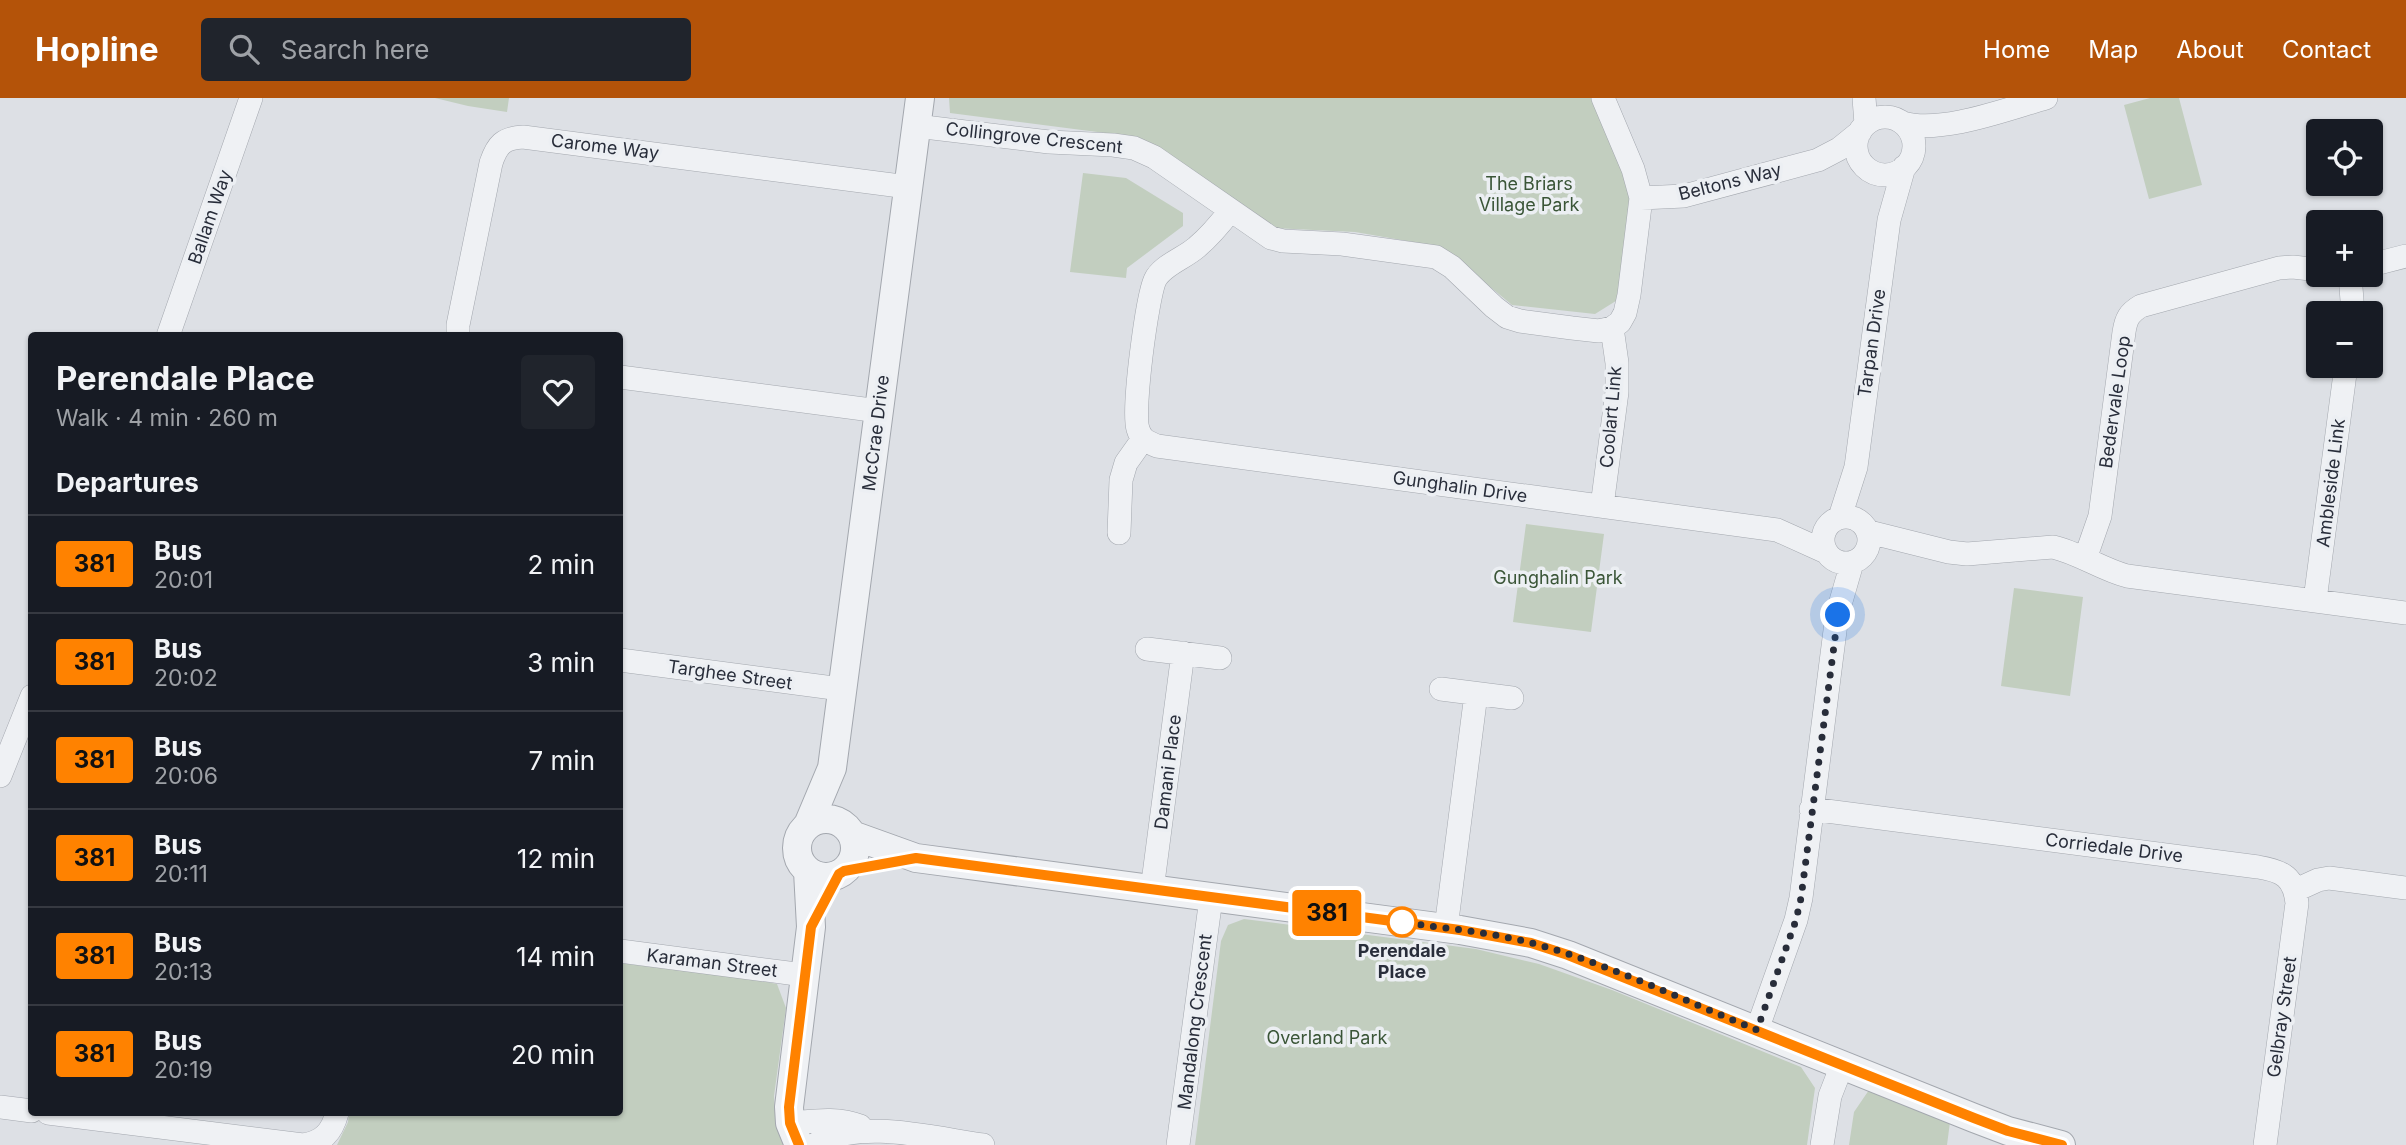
<!DOCTYPE html>
<meta charset="utf-8">
<style>
body{margin:0;font-family:Inter,sans-serif;background:#20242c;color:#f1f3f6;height:100vh;display:flex;flex-direction:column;font-size:26px;white-space:nowrap}
*{box-sizing:border-box;margin:0}
p{font-size:23px;color:#9ea1a6}
.icon{flex:none;width:38px;height:38px;fill:none;stroke:currentColor;stroke-width:2;stroke-linecap:round;stroke-linejoin:round}
.map{position:relative;flex:1;overflow:hidden}
.sheet{position:absolute;left:28px;top:234px;width:595px;height:784px;display:flex;flex-direction:column;background:#171b24;border-radius:7px;box-shadow:0 2px 5px #0004}
.sheet>*{flex:none}
.badge{padding:0 14px;border-radius:5px;font-size:24px;line-height:46px}
.fabs{position:absolute;left:2306px;top:21px;display:grid;gap:14px}
.fabs a{display:grid;place-items:center;width:77px;height:77px;border-radius:7px;background:#171b24;box-shadow:0 2px 5px #0004;font-size:35px}
.you{position:absolute;width:35px;height:35px;margin:-18px;border:5px solid #fff;border-radius:50%;background:#1a73e8;box-shadow:0 0 0 10px #1a73e833}
.map>.badge{position:absolute;translate:-50% -50%;box-shadow:0 0 0 4px #fff}
h2{padding:0 28px;font-size:26px;line-height:63px}
.round{display:grid;place-items:center;flex:none;width:74px;height:74px;border-radius:7px;background:#20242c}
.summary{display:flex;align-items:center;justify-content:space-between;height:119px;padding:0 28px}
h1{font-size:33px;font-weight:700;line-height:52px}
ul{padding:0;list-style:none}
li{display:flex;align-items:center;gap:21px;height:98px;padding:0 28px;border-top:2px solid #363941}
li div{flex:1}
li b{display:block;font-size:26px}
li em{font-style:normal}
li .badge{min-width:77px;font-weight:700;text-align:center}
header{display:flex;align-items:center;gap:42px;box-sizing:border-box;height:98px;padding:0 35px;background:#b45309;color:#fff}
header strong{font-size:33px}
nav{display:flex;gap:38px;margin-inline-start:auto;font-size:24px}
.search{width:490px;height:63px;background:#20242c;display:flex;align-items:center;gap:18px;box-sizing:border-box;padding:0 24px;border-radius:7px;color:#9ea1a6;font-size:26px}
.map>svg:first-child{display:block}
.green{fill:#c2cebf}
.lines{fill:none;stroke-linecap:round;stroke-linejoin:round}
.minor-casing{stroke:#a3a7ae;stroke-width:24}
.tertiary-casing{stroke:#a3a7ae;stroke-width:30}
.minor{stroke:#eff1f4;stroke-width:23}
.tertiary{stroke:#eff1f4;stroke-width:28}
.line-casing{stroke:#fff;stroke-width:16}
.line{stroke:#ff8200;stroke-width:10}
.walk{stroke:#282d3a;stroke-width:7;stroke-dasharray:0 12.6}
.stop-dot{fill:#fff;stroke:#ff8200;stroke-width:3.5}
.labels{text-anchor:middle;stroke-width:7;stroke-linejoin:round;paint-order:stroke}
.street-label{font-size:18px;fill:#282d3a;stroke:#eceff3}
.park-label{font-size:18px;fill:#3a5537;stroke:#eceff3}
.stop-label{font-size:18px;font-weight:bold;fill:#282d3a;stroke:#eceff3}
</style>
<header>
<strong>Hopline</strong>
<div class="search"><svg class="icon" aria-label="search" viewBox="0 0 24 24"><circle cx="10" cy="10" r="6"/><path d="M15 15l6 6"/></svg>Search here</div>
<nav><a>Home</a><a>Map</a><a>About</a><a>Contact</a></nav>
</header>
<div class="map">
<svg width="2406" height="1047" viewBox="0 0 2406 1047">
<rect width="100%" height="100%" fill="#dde0e5"/>
<!-- green -->
<path class="green" d="M 435,0 L 509,0 L 507,14 L 468,8 Z
M 949,0 L 1593,0 L 1632,96 L 1619,201 L 1595,216 L 1512,207 L 1442,149 L 1355,134 L 1273,130 L 1136,39 L 950,15 Z
M 2150,0 L 2179,0 L 2202,87 L 2149,101 L 2124,7 Z
M 1083,75 L 1126,80 L 1183,115 L 1183,128 L 1127,170 L 1126,180 L 1070,174 Z
M 1526,426 L 1604,436 L 1591,534 L 1513,524 Z
M 2014,490 L 2083,499 L 2070,598 L 2001,588 Z
M 1244,821 L 1476,851 L 1539,866 L 1612,892 L 1801,969 L 1815,990 L 1807,1047 L 1195,1047 L 1221,843 L 1228,827 Z
M 620,865 L 753,881 L 777,886 L 786,910 L 774,998 L 776,1028 L 785,1047 L 337,1047 L 348,1024 L 349,1015 L 620,1015 Z
M 1869,992 L 1950,1024 L 1947,1047 L 1849,1047 L 1854,1014 Z"/>
<g class="lines">
<defs>
<path id="minor" d="M 1864,0 L 1866,26
M1856 48a29 29 0 1 1 58 0a29 29 0 1 1-58 0Z
M 1903,25 C 1942,36 2007,11 2046,0
M 916,28 L 1049,44 L 1113,47 L 1134,50 L 1154,59 L 1271,140 L 1283,143 L 1342,146 L 1436,159 L 1452,169 L 1494,209 L 1507,219 L 1520,223 L 1572,230 L 1599,233 L 1612,230 L 1620,224 L 1625,215 L 1629,197 L 1641,100 L 1633,71 L 1603,0
M 1641,100 L 1684,98 L 1818,62 L 1839,51 L 1860,34
M 1230,113 C 1220,126 1210,138 1197,149 C 1185,160 1162,167 1155,182 C 1147,200 1132,313 1138,331 C 1141,342 1148,344 1157,348 L 1777,432 L 1826,454
M 2371,167 L 2406,158
M 2350,177 L 2353,215
M 168,238 L 251,0
M 458,238 L 458,227 L 491,65 C 497,47 503,40 523,39 L 908,89
M 620,279 L 879,313
M 1602,408 L 1617,294 L 1617,265 L 1612,230
M1823 442a23 23 0 1 1 46 0a23 23 0 1 1-46 0Z
M 1840,419 L 1856,369 L 1889,122 L 1904,69
M 1869,434 L 1949,454 L 1967,456 L 2053,449 C 2079,455 2101,471 2127,478 L 2406,515
M 1119,435 L 1121,382 L 1126,365 L 1143,341
M 2085,461 L 2100,418 L 2124,234 C 2126,221 2129,215 2141,208 L 2279,170 L 2293,169 L 2319,172
M 2315,502 L 2346,268
M 1147,551 L 1220,560
M 620,562 L 841,591
M 1441,591 L 1512,600
M 0,678 L 32,598
M 1811,711 L 2258,769 C 2283,773 2294,779 2297,805 L 2265,1047
M 1152,792 L 1183,555
M 2296,792 L 2318,782 L 2329,780 L 2406,790
M 1446,830 L 1476,596
M 620,853 L 804,877
M 1757,932 L 1796,822 L 1801,800 L 1837,517 L 1852,465
M 0,1009 L 32,1013
M 48,1015 L 303,1047 C 323,1044 332,1034 337,1015
M 790,1025 C 814,1023 837,1019 860,1028
M 814,1047 C 859,1020 933,1040 983,1047
M 1178,1047 L 1211,800
M 1822,1047 L 1830,998 L 1842,967"/>
<path id="tertiary" d="M797 750a29 29 0 1 1 58 0a29 29 0 1 1-58 0Z
M 808,727 L 832,670 L 920,0
M 852,737 L 916,760 L 1460,832 L 1531,845 L 1568,857 L 1974,1020 L 2008,1033 L 2061,1047
M 799,1047 L 790,1025 L 789,1009 L 811,829 L 808,773"/>
</defs>
<!-- minor casing -->
<use href="#minor" class="minor-casing"/>
<!-- tertiary casing -->
<use href="#tertiary" class="tertiary-casing"/>
<!-- minor -->
<use href="#minor" class="minor"/>
<!-- tertiary -->
<use href="#tertiary" class="tertiary"/>
</g>
<g class="lines">
<defs>
<path id="line" d="M 799,1047 L 790,1025 L 789,1009 L 811,829 L 839,776 L 844,773 L 916,760 L 1460,832 L 1531,845 L 1568,857 L 1974,1020 L 2008,1033 L 2062,1047"/>
</defs>
<!-- line casing -->
<use href="#line" class="line-casing"/>
<!-- line -->
<use href="#line" class="line"/>
<!-- walk -->
<path class="walk" d="M 1402,824 L 1399,824 C 1443,830 1489,834 1532,845 C 1609,866 1683,902 1757,932 L 1796,822 L 1801,800 L 1838,517"/>
</g>
<!-- markers -->
<circle class="stop-dot" cx="1402" cy="824" r="14"/>
<g class="labels">
<!-- street labels -->
<g class="street-label">
<text transform="translate(1034 40) rotate(6)" y="6">Collingrove Crescent</text>
<text transform="translate(605 49) rotate(7)" y="6">Carome Way</text>
<text transform="translate(1730 84) rotate(-14)" y="6">Beltons Way</text>
<text transform="translate(210 119) rotate(-71)" y="6">Ballam Way</text>
<text transform="translate(1872 245) rotate(-82)" y="6">Tarpan Drive</text>
<text transform="translate(2115 304) rotate(-82)" y="6">Bedervale Loop</text>
<text transform="translate(1611 319) rotate(-85)" y="6">Coolart Link</text>
<text transform="translate(876 335) rotate(-83)" y="6">McCrae Drive</text>
<text transform="translate(2331 385) rotate(-83)" y="6">Ambleside Link</text>
<text transform="translate(1460 389) rotate(8)" y="6">Gunghalin Drive</text>
<text transform="translate(730 577) rotate(8)" y="6">Targhee Street</text>
<text transform="translate(1168 674) rotate(-83)" y="6">Damani Place</text>
<text transform="translate(2114 750) rotate(7)" y="6">Corriedale Drive</text>
<text transform="translate(712 865) rotate(7)" y="6">Karaman Street</text>
<text transform="translate(2282 919) rotate(-82)" y="6">Gelbray Street</text>
<text transform="translate(1195 924) rotate(-83)" y="6">Mandalong Crescent</text>
</g>
<!-- park labels -->
<g class="park-label">
<text x="1529" y="92">The Briars<tspan x="1529" dy="21">Village Park</tspan></text>
<text x="1558" y="486">Gunghalin Park</text>
<text x="1327" y="946">Overland Park</text>
</g>
<!-- stop labels -->
<g class="stop-label">
<text x="1402" y="859">Perendale<tspan x="1402" dy="21">Place</tspan></text>
</g>
</g>
</svg>
<div class="fabs">
<a><svg class="icon" aria-label="locate" viewBox="0 0 24 24"><circle cx="12" cy="12" r="6"/><path d="M12 2v4M12 18v4M2 12h4M18 12h4"/></svg></a>
<a>+</a>
<a>−</a>
</div>
<div class="you" style="left:1838px;top:517px"></div>
<b class="badge" style="left:1327px;top:815px;background:#ff8200;color:#111">381</b>
<section class="sheet">
<div class="summary"><div><h1>Perendale Place</h1><p>Walk · 4 min · 260 m</p></div><a class="round"><svg class="icon" aria-label="heart" viewBox="0 0 24 24"><path d="M12 20l-8-8c-3-5 5-10 8-4 3-6 11-1 8 4z"/></svg></a></div>
<h2>Departures</h2>
<ul>
<li><span class="badge" style="background:#ff8200;color:#111">381</span><div><b>Bus</b><p>20:01</p></div><em>2 min</em></li>
<li><span class="badge" style="background:#ff8200;color:#111">381</span><div><b>Bus</b><p>20:02</p></div><em>3 min</em></li>
<li><span class="badge" style="background:#ff8200;color:#111">381</span><div><b>Bus</b><p>20:06</p></div><em>7 min</em></li>
<li><span class="badge" style="background:#ff8200;color:#111">381</span><div><b>Bus</b><p>20:11</p></div><em>12 min</em></li>
<li><span class="badge" style="background:#ff8200;color:#111">381</span><div><b>Bus</b><p>20:13</p></div><em>14 min</em></li>
<li><span class="badge" style="background:#ff8200;color:#111">381</span><div><b>Bus</b><p>20:19</p></div><em>20 min</em></li>
</ul>
</section>
</div>
